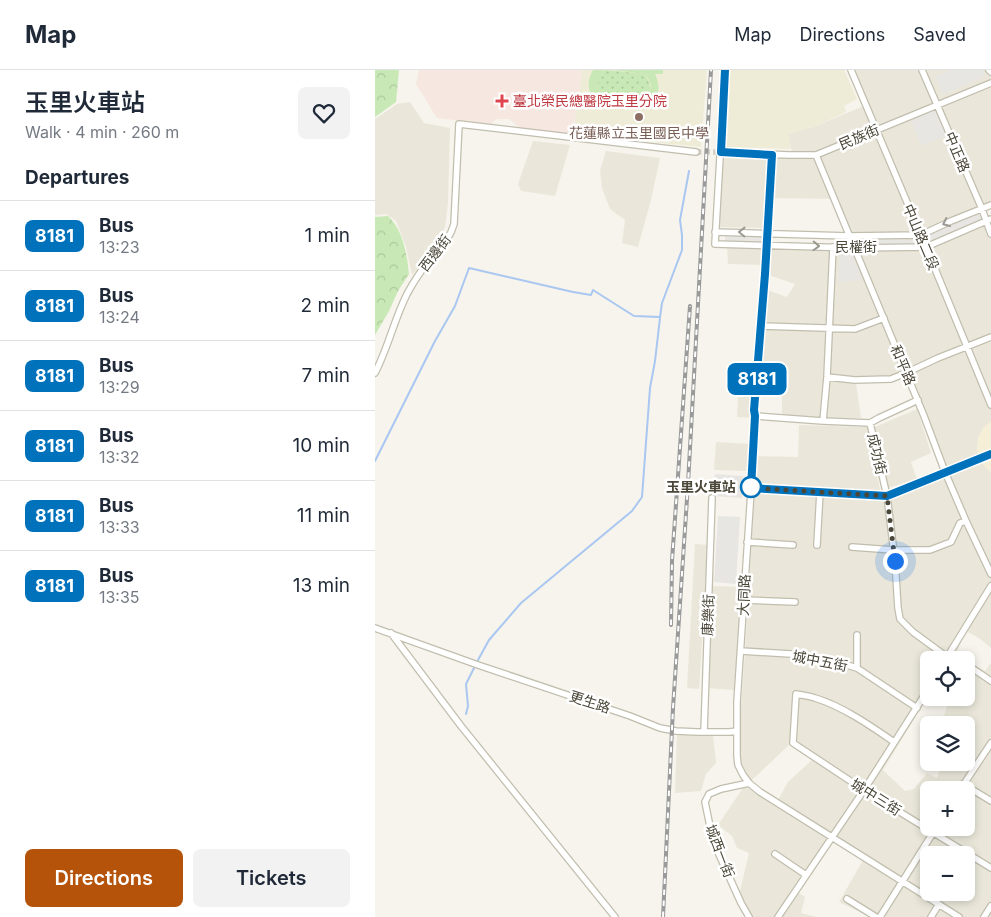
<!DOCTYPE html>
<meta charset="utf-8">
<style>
body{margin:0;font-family:Inter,"Noto Sans TC",sans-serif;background:#f2f2f3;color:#1f2937;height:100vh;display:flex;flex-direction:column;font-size:19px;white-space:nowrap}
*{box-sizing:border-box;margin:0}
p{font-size:16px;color:#747a83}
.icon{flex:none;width:28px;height:28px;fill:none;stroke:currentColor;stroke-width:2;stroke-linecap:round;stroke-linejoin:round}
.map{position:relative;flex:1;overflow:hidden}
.panel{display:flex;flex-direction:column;background:#fff;width:375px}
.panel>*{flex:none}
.badge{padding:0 10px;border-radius:8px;font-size:18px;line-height:32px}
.tools{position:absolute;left:545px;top:581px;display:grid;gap:10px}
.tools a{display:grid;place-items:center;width:55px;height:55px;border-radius:8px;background:#fff;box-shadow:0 2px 8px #0003;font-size:25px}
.you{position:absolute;width:25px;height:25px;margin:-12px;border:4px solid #fff;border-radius:50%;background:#1a73e8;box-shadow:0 0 0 8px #1a73e833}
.map>.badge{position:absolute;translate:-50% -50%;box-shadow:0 0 0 2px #fff}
h2{padding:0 25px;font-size:19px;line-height:45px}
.round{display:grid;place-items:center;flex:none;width:52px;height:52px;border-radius:8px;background:#f2f2f3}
.summary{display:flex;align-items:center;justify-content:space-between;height:85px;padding:0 25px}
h1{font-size:24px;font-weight:600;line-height:38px}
.button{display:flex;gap:10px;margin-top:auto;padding:10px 25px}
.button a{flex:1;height:58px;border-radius:8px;background:#b45309;color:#fff;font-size:20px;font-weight:600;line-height:58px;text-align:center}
.button a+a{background:#f2f2f3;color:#1f2937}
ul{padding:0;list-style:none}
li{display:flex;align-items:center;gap:15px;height:70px;padding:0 25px;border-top:1px solid #e0e1e3}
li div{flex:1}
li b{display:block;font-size:19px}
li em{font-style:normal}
li .badge{min-width:55px;font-weight:700;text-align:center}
header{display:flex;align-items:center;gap:30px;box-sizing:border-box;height:70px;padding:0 25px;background:#fff;border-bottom:1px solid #e0e1e3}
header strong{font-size:24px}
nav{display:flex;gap:28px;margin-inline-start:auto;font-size:18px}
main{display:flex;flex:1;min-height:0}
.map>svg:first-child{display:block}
.residential{fill:#eae7da;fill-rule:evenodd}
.commercial{fill:#f6efd8}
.education{fill:#eeecd6}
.medical{fill:#f6e7e0}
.grass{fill:url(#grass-dots)}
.forest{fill:url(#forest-crowns)}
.pitch{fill:#c8e9b5}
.parking{fill:#e8e6e3}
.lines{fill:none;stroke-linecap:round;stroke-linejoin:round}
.stream{stroke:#a9c7f1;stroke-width:2}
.minor-tunnel{stroke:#d4d1c8;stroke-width:5.5;stroke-dasharray:5.5 3;stroke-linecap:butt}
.minor-casing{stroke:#c1beae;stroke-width:8}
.minor{stroke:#fff;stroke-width:5.5}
.rail-casing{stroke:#9a9a9a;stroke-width:4}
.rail{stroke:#fff;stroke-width:2;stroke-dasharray:5.5;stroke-linecap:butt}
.oneway{stroke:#9b9a92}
.line-casing{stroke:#fff;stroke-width:11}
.line{stroke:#0072bc;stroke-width:8}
.walk{stroke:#4a4739;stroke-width:5;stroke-dasharray:0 9}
.health-dot{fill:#e0444e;stroke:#fff;stroke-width:2}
.education-dot{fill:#8d6e63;stroke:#fff;stroke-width:2}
.stop-dot{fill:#fff;stroke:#0072bc;stroke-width:2.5}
.labels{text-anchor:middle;stroke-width:5;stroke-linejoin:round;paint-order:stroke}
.health-label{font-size:14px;fill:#be3a42;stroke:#fff;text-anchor:start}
.education-label{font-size:14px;fill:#785e54;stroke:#fff}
.street-label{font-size:14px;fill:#4a4739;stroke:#fff}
.stop-label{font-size:14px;font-weight:bold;fill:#4a4739;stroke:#fff;text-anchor:end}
</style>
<header>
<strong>Map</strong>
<nav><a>Map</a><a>Directions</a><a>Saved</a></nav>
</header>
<main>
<section class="panel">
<div class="summary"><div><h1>玉里火車站</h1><p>Walk · 4 min · 260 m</p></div><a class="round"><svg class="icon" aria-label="heart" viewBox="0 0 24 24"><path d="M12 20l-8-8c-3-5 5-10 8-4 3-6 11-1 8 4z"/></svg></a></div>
<h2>Departures</h2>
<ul>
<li><span class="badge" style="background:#0072bc;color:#fff">8181</span><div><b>Bus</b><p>13:23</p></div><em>1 min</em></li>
<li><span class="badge" style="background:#0072bc;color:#fff">8181</span><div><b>Bus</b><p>13:24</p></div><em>2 min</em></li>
<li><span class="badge" style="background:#0072bc;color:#fff">8181</span><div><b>Bus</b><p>13:29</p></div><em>7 min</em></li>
<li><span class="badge" style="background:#0072bc;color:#fff">8181</span><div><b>Bus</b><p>13:32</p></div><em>10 min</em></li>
<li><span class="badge" style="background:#0072bc;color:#fff">8181</span><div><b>Bus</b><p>13:33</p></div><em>11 min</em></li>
<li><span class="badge" style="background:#0072bc;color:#fff">8181</span><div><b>Bus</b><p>13:35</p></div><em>13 min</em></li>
</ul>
<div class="button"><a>Directions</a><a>Tickets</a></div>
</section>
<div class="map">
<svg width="616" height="847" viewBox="0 0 616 847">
<defs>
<pattern id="grass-dots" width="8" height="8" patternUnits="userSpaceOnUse" patternTransform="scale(1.25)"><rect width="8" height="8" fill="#c8e9b5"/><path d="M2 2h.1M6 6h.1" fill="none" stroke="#adc99c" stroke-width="1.8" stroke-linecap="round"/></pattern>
<pattern id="forest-crowns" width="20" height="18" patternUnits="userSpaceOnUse" patternTransform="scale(1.25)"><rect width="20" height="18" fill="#c8e9b5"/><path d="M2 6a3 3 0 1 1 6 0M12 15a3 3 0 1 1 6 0" fill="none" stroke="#adc99c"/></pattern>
</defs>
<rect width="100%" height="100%" fill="#f6f4ec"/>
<!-- residential -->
<path class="residential" d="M 476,0 L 616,0 L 616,134 L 572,152 L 544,162 L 506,164 L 476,164 L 462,129 L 391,128 L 389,158 L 342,157 L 349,88 L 392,89 L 418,87 L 413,64 L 441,56 L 491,35 Z
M 35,32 L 49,53 L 75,58 L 73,133 L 70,157 L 59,181 L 37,205 L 31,177 L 21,151 L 11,144 L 0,145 L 0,49 L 22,34 Z
M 158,71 L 195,75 L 180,126 L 146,121 L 143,114 Z
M 231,81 L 285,88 L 276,130 L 263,177 L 247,173 L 250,150 L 235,139 L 227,118 L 225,100 Z
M 616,152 L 616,578 L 604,568 L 591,561 L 582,582 L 584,586 L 610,601 L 616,593 L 616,847 L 495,847 L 464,832 L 491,785 L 456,763 L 417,819 L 430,827 L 426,843 L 442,847 L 378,847 L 364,825 L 374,783 L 362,778 L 357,766 L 343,755 L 374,709 L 366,694 L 364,686 L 364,664 L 370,581 L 379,432 L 381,420 L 450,426 L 510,425 L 573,403 L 547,334 L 533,303 L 481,313 L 486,348 L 407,347 L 407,326 L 385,325 L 392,220 L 412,227 L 420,214 L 394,205 L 394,195 L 353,194 L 352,177 L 476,181 L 550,176 ZM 554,590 L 591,590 L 591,628 L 569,628 L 574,630 L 569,646 L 584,655 L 591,655 L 591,692 L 567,693 L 562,708 L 552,703 L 539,719 L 530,721 L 508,700 L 554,624 ZM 414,675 L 437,690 L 413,712 L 403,730 L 387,721 L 376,711 ZM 554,720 L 591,720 L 591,758 L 554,758 ZM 554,785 L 591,785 L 591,822 L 554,822 Z
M 365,291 L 381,292 L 378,348 L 362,347 Z
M 542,339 L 556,383 L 536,392 L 542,409 L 513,418 L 500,357 Z
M 424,355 L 493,357 L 505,420 L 446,418 L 379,413 L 380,386 L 423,387 Z
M 341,372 L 375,374 L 373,401 L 339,400 Z
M 320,474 L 333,475 L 324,619 L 312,618 Z
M 336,516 L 366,517 L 359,620 L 330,618 Z
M 302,664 L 338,666 L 341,693 L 331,704 L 326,721 L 300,723 Z"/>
<!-- commercial -->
<path class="commercial" d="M 616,351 L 616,402 L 612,399 L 605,390 L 602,379 L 603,368 L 608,358 Z"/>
<!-- education -->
<path class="education" d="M 207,0 L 332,0 L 326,77 L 198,64 Z
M 354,0 L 469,0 L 482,29 L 469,36 L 471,42 L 441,56 L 413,64 L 416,79 L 350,77 Z"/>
<!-- medical -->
<path class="medical" d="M 44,0 L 207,0 L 198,64 L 145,58 L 134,49 L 121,49 L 116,54 L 62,48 L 41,14 Z"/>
<!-- grass -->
<path class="grass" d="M 231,0 L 269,4 C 276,11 280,27 266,30 C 262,31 235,27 230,26 C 228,25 225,23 223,21 C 221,12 223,5 231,0 Z"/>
<!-- forest -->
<path class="forest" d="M 0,0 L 24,0 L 21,32 L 0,47 Z
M 13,146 C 28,160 32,184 34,204 L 23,221 L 14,241 L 0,265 L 0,147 Z"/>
<!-- pitch -->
<path class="pitch" d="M 218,0 L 231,0 C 223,5 221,12 223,21 L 229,26 L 266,30 L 271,28 L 275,22 L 276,15 L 273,8 L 269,4 L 237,0 L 288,0 L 288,4 L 280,4 C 285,14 285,25 277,33 L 284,35 L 284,39 L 208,30 L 209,26 L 217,27 C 212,17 213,9 218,0 Z"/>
<!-- parking -->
<path class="parking" d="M 576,0 L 606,0 L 610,3 L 606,8 L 570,24 L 567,23 L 561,6 Z
M 558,39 L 563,41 L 572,65 L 546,76 L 535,48 Z
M 606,141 L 610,152 L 551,173 L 547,164 Z
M 350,163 L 389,165 L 388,173 L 350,172 Z
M 542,166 L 546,173 L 496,175 L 496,167 Z
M 477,182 L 487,210 L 463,212 L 465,183 Z
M 340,404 L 368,406 L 367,428 L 338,426 Z
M 343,446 L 365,447 L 361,514 L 339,512 Z"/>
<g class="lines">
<!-- stream -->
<path class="stream" d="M 0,391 L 60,271 L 80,236 L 94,198 L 198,222 L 216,225 L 218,220 L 259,246 L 285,247 L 287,233 L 307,180 L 307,165 L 305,150 L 314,101
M 103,590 L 114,570 L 146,533 L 257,441 L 267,427 L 275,318 L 280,291 L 285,248
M 91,644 L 93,636 L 91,614 L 99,598"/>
<!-- minor-tunnel -->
<path class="minor-tunnel" d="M 321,82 L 346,82"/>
<defs>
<path id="minor" d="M 350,0 L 340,174 L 479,178 L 551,177 L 616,149
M 476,0 L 551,177 L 616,335
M 547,0 L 607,139 L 616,164
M 614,0 L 616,2
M 346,82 L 414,85 L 441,85 L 616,13
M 397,85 L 390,204 L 379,340 L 381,346 L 362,632 L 362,686 L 363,695 L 368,705 L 374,713 L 385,722 L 584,847
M 441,85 L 549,346 L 570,402 L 591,451 L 616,504
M 340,162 L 474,166 L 546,165 L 576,151 L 616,135
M 387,256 L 480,259 L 509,248
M 0,303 C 13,278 19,250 32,224 C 38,213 45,202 53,192 C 64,178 74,172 79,154 L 84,54 L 321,82
M 452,307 L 480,310 L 516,309 L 531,303 L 563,288 L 616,267
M 381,346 L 448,351 L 495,353 L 504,348 L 543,330
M 448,351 L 452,307 L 458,177
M 495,353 L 512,426 L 520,491 L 523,538 L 525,549 L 538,562 L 572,587 L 580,587 L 584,590
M 376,418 L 512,426 L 616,384
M 372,472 L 418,475
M 442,475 L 445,422
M 477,477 L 518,480 L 555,480 L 576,472 L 585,453 L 591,451
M 368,530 L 420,532
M 0,558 L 103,595 L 255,646 L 285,658 L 301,661 L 322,662 L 354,662 L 362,661
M 16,563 L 86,656 L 240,847
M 482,565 L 482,598
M 366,581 L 416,584 L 455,590 L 482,598 L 542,638
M 571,589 L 616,516
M 591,594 L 616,611
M 329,662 L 337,428
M 519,672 C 496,656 467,636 440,628 C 434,626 428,625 421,624 L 418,673 L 489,720 L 616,798
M 374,713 L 346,719 L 334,724 L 330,732 L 338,771 L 366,833 L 374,847
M 588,714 L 616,731
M 585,720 L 616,673
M 400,784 L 431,805
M 472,829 L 501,847
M 403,847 L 489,720 L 554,618
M 505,847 L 561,758
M 556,847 L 564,834
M 609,847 L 616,836"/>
</defs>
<!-- minor casing -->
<use href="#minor" class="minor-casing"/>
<!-- minor -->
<use href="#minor" class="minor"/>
<defs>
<path id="rail" d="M 296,555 L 297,491 L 315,236
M 288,847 L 298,638 L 313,414 L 336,0"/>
</defs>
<!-- rail casing -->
<use href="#rail" class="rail-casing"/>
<!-- rail -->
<use href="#rail" class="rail"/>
</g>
<!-- one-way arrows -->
<defs><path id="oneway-chevron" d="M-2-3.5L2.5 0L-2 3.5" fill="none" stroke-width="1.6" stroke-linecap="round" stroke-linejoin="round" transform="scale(1.25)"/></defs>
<g class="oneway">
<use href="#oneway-chevron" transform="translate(571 153) rotate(155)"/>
<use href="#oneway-chevron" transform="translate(367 162) rotate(-179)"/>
<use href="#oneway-chevron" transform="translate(441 176) rotate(2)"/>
</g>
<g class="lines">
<defs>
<path id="line" d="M 350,0 L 346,82 L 397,85 L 390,204 L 379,340 L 380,346 L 376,418 L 512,426 L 616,384"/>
</defs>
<!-- line casing -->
<use href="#line" class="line-casing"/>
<!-- line -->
<use href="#line" class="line"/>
<!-- walk -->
<path class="walk" d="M 376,417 L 376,418 L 512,426 L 520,491"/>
</g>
<!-- markers -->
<path class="health-dot" d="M124.5 23.5h5v5h5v5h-5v5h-5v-5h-5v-5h5z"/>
<circle class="education-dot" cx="264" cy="47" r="5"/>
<circle class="stop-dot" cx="376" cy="417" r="10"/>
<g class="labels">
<!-- health labels -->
<g class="health-label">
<text x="138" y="36">臺北榮民總醫院玉里分院</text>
</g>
<!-- education labels -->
<g class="education-label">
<text x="264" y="68">花蓮縣立玉里國民中學</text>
</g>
<!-- street labels -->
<g class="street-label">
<text transform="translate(484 67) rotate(-23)" y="5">民族街</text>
<text transform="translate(582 82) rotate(67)" y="5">中正路</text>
<text transform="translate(546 167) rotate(67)" y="5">中山路二段</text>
<text x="481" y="182">民權街</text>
<text transform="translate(60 183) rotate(-53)" y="5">西邊街</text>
<text transform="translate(528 295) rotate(67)" y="5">和平路</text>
<text transform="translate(502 384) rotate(77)" y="5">成功街</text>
<text transform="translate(369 525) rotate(-87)" y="5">大同路</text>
<text transform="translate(333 545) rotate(-88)" y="5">康樂街</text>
<text transform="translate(445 591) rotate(11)" y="5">城中五街</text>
<text transform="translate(215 632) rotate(18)" y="5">更生路</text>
<text transform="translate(501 727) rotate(32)" y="5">城中三街</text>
<text transform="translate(345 781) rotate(69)" y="5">城西一街</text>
</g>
<!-- stop labels -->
<g class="stop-label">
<text x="361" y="422">玉里火車站</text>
</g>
</g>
</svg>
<div class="tools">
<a><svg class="icon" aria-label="locate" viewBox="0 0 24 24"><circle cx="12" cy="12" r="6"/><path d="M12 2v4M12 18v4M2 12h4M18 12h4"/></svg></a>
<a><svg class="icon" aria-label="layers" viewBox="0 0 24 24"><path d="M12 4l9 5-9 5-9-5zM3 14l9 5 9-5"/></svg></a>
<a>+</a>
<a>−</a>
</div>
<div class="you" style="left:520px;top:491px"></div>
<b class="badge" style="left:382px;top:309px;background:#0072bc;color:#fff">8181</b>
</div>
</main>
